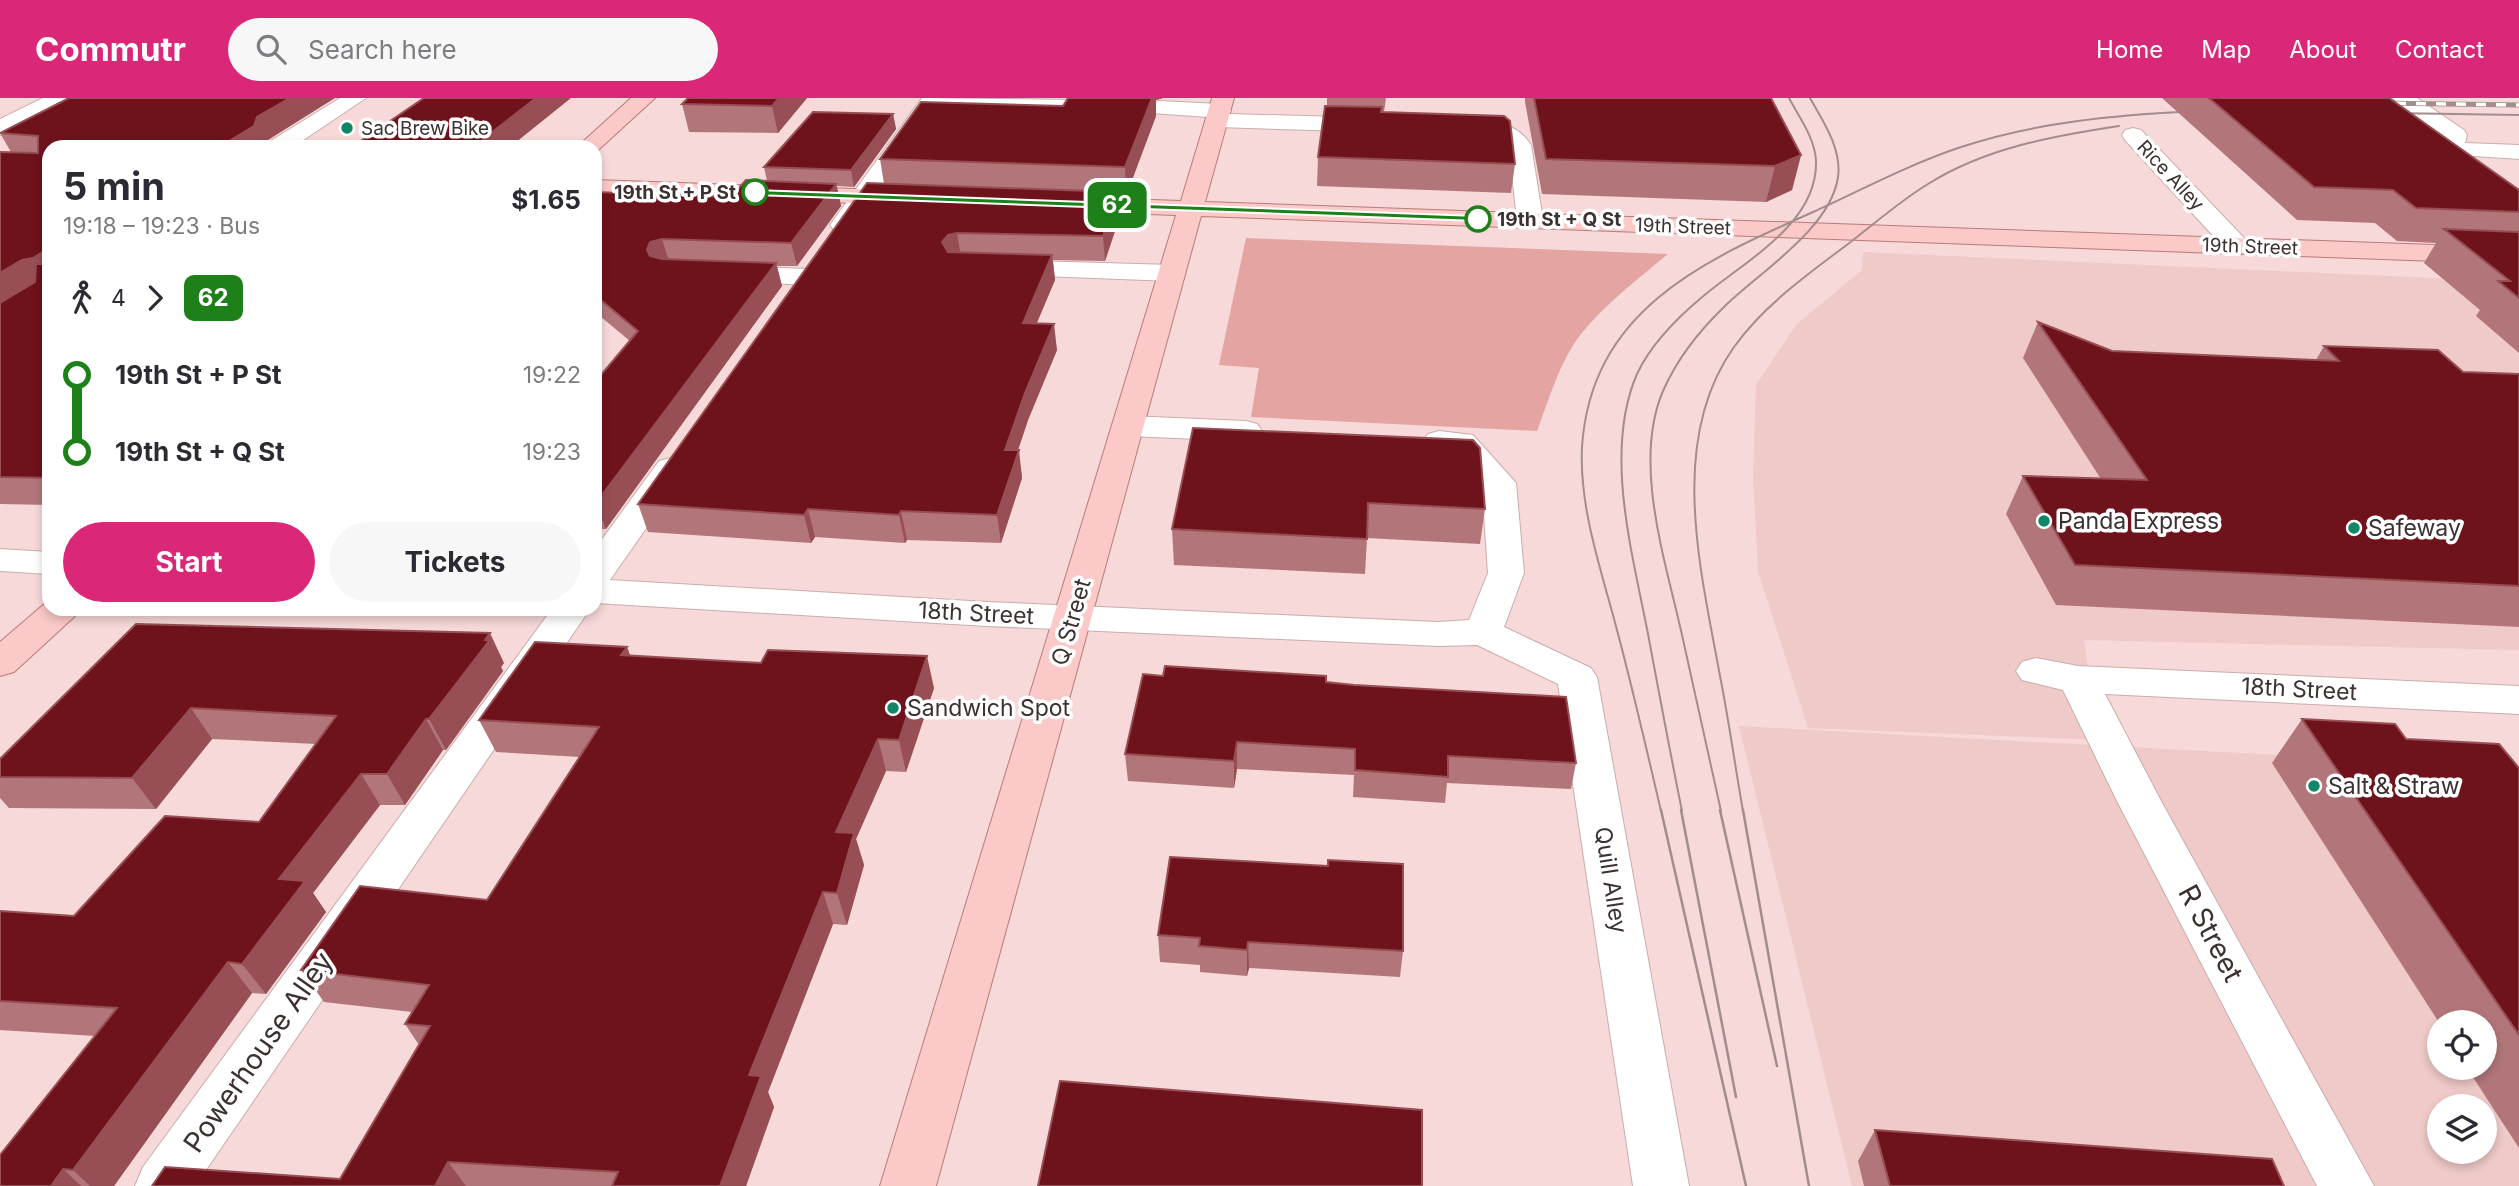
<!DOCTYPE html>
<meta charset="utf-8">
<style>
body{margin:0;font-family:Inter,sans-serif;background:#f7f7f7;color:#2b2b33;height:100vh;display:flex;flex-direction:column;font-size:26px;white-space:nowrap}
*{box-sizing:border-box;margin:0}
p{font-size:23px;color:#7c7c81}
.icon{flex:none;width:38px;height:38px;fill:none;stroke:currentColor;stroke-width:2;stroke-linecap:round;stroke-linejoin:round}
.map{position:relative;flex:1;overflow:hidden}
.sheet{position:absolute;left:42px;top:42px;width:560px;height:476px;display:flex;flex-direction:column;background:#fff;border-radius:21px;box-shadow:0 4px 10px #0003}
.sheet>*{flex:none}
.badge{padding:0 14px;border-radius:10px;font-size:24px;line-height:46px}
.tools{position:absolute;left:2427px;top:912px;display:grid;gap:14px}
.tools a{display:grid;place-items:center;width:70px;height:70px;border-radius:50%;background:#fff;box-shadow:0 4px 10px #0003;font-size:35px}
.map>.badge{position:absolute;translate:-50% -50%;box-shadow:0 0 0 4px #fff}
.legs{display:flex;align-items:center;gap:10px;height:77px;padding:0 21px;font-size:23px}
.legs p{margin-inline-start:auto}
.head{display:flex;align-items:center;justify-content:space-between;height:119px;padding:0 21px}
h1{font-size:38px;font-weight:700;line-height:52px}
.button{display:flex;gap:14px;margin-top:auto;padding:14px 21px}
.button a{flex:1;height:80px;border-radius:42px;background:#db2777;color:#fff;font-size:28px;font-weight:700;line-height:80px;text-align:center}
.button a+a{background:#f7f7f7;color:#2b2b33}
ul{padding:0 21px;list-style:none}
li{display:flex;align-items:center;gap:24px;height:77px;font-size:26px}
li i{display:grid;place-items:center;width:10px;height:100%;margin:0 9px;background:currentColor}
li i::after{content:'';width:18px;height:18px;margin:-9px;border:5px solid;border-radius:50%;background:#fff}
li p{margin-inline-start:auto}
li:first-child i{background:linear-gradient(#0000 50%,currentColor 0)}
li:last-child i{background:linear-gradient(currentColor 50%,#0000 0)}
header{display:flex;align-items:center;gap:42px;box-sizing:border-box;height:98px;padding:0 35px;background:#db2777;color:#fff}
header strong{font-size:33px}
nav{display:flex;gap:38px;margin-inline-start:auto;font-size:24px}
.search{width:490px;height:63px;background:#f7f7f7;display:flex;align-items:center;gap:18px;box-sizing:border-box;padding:0 24px;border-radius:38px;color:#7c7c81;font-size:26px}
.map>svg:first-child{display:block}
.built{fill:#efcac8;fill-rule:evenodd}
.green{fill:#e3a4a2}
.lines{fill:none;stroke-linecap:round;stroke-linejoin:round}
.minor-casing{stroke:#c9adac;stroke-width:2}
.major-casing{stroke:#b77c7a;stroke-width:2}
.minor{fill:#fff;fill-rule:evenodd}
.major{fill:#fbc9c7;fill-rule:evenodd}
.tram-far1{stroke:#a28d8c;stroke-width:2}
.tram{stroke:#a28d8c;stroke-width:2.5}
.rail-casing{stroke:#a28d8c;stroke-width:5}
.rail{stroke:#fff;stroke-width:3.5;stroke-dasharray:10;stroke-linecap:butt}
.wall{fill:#b2767a}
.shaded-wall{fill:#974e54}
.building{fill:#6e121c;stroke:#974e54;stroke-width:2}
.line-1{fill:#1e8019;stroke:#fff;stroke-width:2}
.poi-dot{fill:#128768;stroke:#fff;stroke-width:2.5}
.stop-1-dot{fill:#fff;stroke:#1e8019;stroke-width:3.5}
.labels{text-anchor:middle;stroke-width:7;stroke-linejoin:round;paint-order:stroke}
.far-poi-label{font-size:19px;fill:#3c3130;stroke:#fff;text-anchor:start}
.far-street-label{font-size:19px;fill:#3c3130;stroke:#fff}
.far-stop-label{font-size:19px;font-weight:bold;fill:#3c3130;stroke:#fff;text-anchor:end}
.poi-label{font-size:23px;fill:#3c3130;stroke:#fff;text-anchor:start}
.street-label{font-size:23px;fill:#3c3130;stroke:#fff}
.near-street-label{font-size:28px;fill:#3c3130;stroke:#fff}
</style>
<header>
<strong>Commutr</strong>
<div class="search"><svg class="icon" aria-label="search" viewBox="0 0 24 24"><circle cx="10" cy="10" r="6"/><path d="M15 15l6 6"/></svg>Search here</div>
<nav><a>Home</a><a>Map</a><a>About</a><a>Contact</a></nav>
</header>
<div class="map">
<svg width="2519" height="1088" viewBox="0 0 2519 1088">
<rect width="100%" height="100%" fill="#f6d9d8"/>
<!-- built -->
<path class="built" d="M 1863,154 L 2519,184 L 2519,552 L 2084,542 L 2098,642 L 1808,630 L 1758,473 L 1753,378 L 1756,287 L 1797,226 L 1862,172 Z
M 1739,628 L 2519,670 L 2519,1088 L 1852,1088 ZM 2440,924 L 2485,924 L 2485,970 L 2440,970 ZM 2440,1008 L 2485,1008 L 2485,1054 L 2440,1054 Z"/>
<!-- green -->
<path class="green" d="M 1246,140 L 1668,156 C 1638,181 1606,205 1581,236 C 1560,263 1549,301 1537,333 L 1251,319 L 1259,270 L 1219,267 Z"/>
<g class="lines">
<defs>
<path id="minor" d="M 43,0 L 111,1 L 119,2 L 122,7 L 119,12 L 111,13 L 54,12 L 0,37 L 0,21 Z
M 340,0 L 366,0 L 293,49 L 266,49 L 269,44 Z
M 922,0 L 1080,2 L 1088,3 L 1091,8 L 1088,13 L 1080,14 L 937,10 L 852,132 L 843,135 L 834,132 L 830,127 Z
M 2392,0 L 2417,0 L 2464,32 L 2467,37 L 2465,45 L 2519,47 L 2519,61 L 2443,56 L 2439,51 L 2444,39 Z
M 1159,3 L 1220,6 L 1228,8 L 1231,13 L 1229,16 L 1376,20 L 1384,22 L 1387,27 L 1384,32 L 1376,34 L 1217,29 L 1209,27 L 1206,22 L 1208,19 L 1151,15 L 1148,10 L 1151,5 Z
M 1464,22 C 1491,24 1515,22 1531,47 L 1543,122 L 1539,127 L 1530,130 L 1521,127 L 1517,122 L 1509,49 L 1495,37 L 1456,34 L 1453,29 L 1456,24 Z
M 2133,30 L 2141,32 L 2246,142 L 2250,148 L 2246,154 L 2237,156 L 2228,154 L 2125,42 L 2122,37 L 2125,32 Z
M 1002,162 L 1172,167 L 1182,169 L 1185,175 L 1182,181 L 1172,183 L 993,176 L 989,170 L 993,164 Z
M 728,168 L 806,171 L 816,173 L 820,179 L 816,185 L 806,187 L 718,182 L 715,176 L 718,170 Z
M 1128,318 L 1246,323 L 1257,326 L 1262,333 L 1257,340 L 1246,343 L 1128,338 L 1117,335 L 1112,328 L 1117,321 Z
M 1439,333 L 1473,337 L 1516,385 L 1524,475 L 1504,529 L 1591,570 L 1597,579 L 1689,1088 L 1633,1088 L 1558,586 L 1477,547 L 1438,548 L 987,528 L 595,505 L 595,451 L 659,363 L 671,360 L 683,363 L 688,370 L 610,482 L 987,504 L 1438,524 L 1469,522 L 1488,475 L 1482,387 L 1453,353 L 1428,350 L 1423,343 L 1428,336 Z
M 0,451 L 49,454 L 49,476 L 0,473 Z
M 552,511 L 590,511 L 195,1088 L 135,1088 L 143,1069 Z
M 2036,560 L 2078,568 L 2519,588 L 2519,616 L 2105,596 L 2161,703 L 2374,1088 L 2317,1088 L 2117,703 L 2063,592 L 2022,582 L 2016,573 L 2022,564 Z"/>
<path id="major" d="M 631,0 L 655,0 L 596,54 L 595,49 L 577,49 Z
M 1212,0 L 1234,0 L 1205,104 L 2519,150 L 2519,166 L 1201,118 L 936,1088 L 880,1088 L 1176,117 L 1066,113 L 1057,111 L 1054,106 L 1057,101 L 1066,99 L 1181,103 Z
M 595,82 L 911,93 L 920,95 L 923,100 L 920,105 L 911,107 L 595,96 Z
M 49,502 L 49,511 L 80,511 L 74,519 L 14,574 L 0,578 L 0,544 Z"/>
</defs>
<!-- minor casing -->
<use href="#minor" class="minor-casing"/>
<!-- major casing -->
<use href="#major" class="major-casing"/>
<!-- minor -->
<use href="#minor" class="minor"/>
<!-- major -->
<use href="#major" class="major"/>
<!-- tram-far1 -->
<path class="tram-far1" d="M 2390,15 L 2519,17
M 1661,713 C 1647,653 1633,592 1617,532 C 1602,474 1579,411 1582,349 C 1591,212 1703,163 1813,114 C 1861,92 1908,67 1958,50 C 2035,24 2116,17 2197,13
M 1682,713 C 1670,654 1659,595 1648,536 C 1633,457 1603,354 1637,276 C 1651,246 1676,221 1701,200 C 1743,164 1818,126 1816,63 C 1815,40 1799,19 1789,0
M 1721,713 C 1708,655 1695,596 1682,537 C 1666,464 1632,365 1663,293 C 1677,261 1700,232 1725,208 C 1760,174 1831,130 1838,79 C 1842,51 1823,23 1810,0
M 1743,713 C 1735,668 1729,623 1720,578 C 1701,473 1667,343 1734,249 C 1764,207 1807,177 1848,146 C 1874,126 1900,103 1928,86 C 1985,50 2053,38 2119,28"/>
<!-- tram -->
<path class="tram" d="M 1661,712 L 1746,1088
M 1681,712 L 1736,999
M 1720,712 L 1777,968
M 1743,712 L 1809,1088"/>
<defs>
<path id="rail" d="M 2376,5 L 2519,7"/>
</defs>
<!-- rail casing -->
<use href="#rail" class="rail-casing"/>
<!-- rail -->
<use href="#rail" class="rail"/>
</g>
<!-- wall -->
<path class="wall" d="M 688,0 L 807,0 L 778,35 L 689,34 L 682,6 Z
M 1068,0 L 1163,0 L 1156,2 L 1156,18 L 1126,98 L 1118,98 L 1120,118 L 1105,163 L 1053,162 L 1055,182 L 1036,225 L 1057,252 L 1028,322 L 1018,352 L 1022,380 L 1001,445 L 907,442 L 905,445 L 815,439 L 811,445 L 648,434 L 638,406 L 884,86 L 880,61 L 1063,8 Z
M 1327,0 L 1386,0 L 1384,14 L 1515,66 L 1511,95 L 1317,88 L 1318,59 L 1327,8 Z
M 1525,0 L 1771,0 L 1801,57 L 1792,92 L 1766,104 L 1542,96 L 1525,4 Z
M 2162,0 L 2389,0 L 2519,92 L 2519,255 L 2476,218 L 2480,212 L 2424,165 L 2436,145 L 2397,143 L 2375,125 L 2297,122 Z
M 893,16 L 896,31 L 854,89 L 837,88 L 841,108 L 797,168 L 777,168 L 782,188 L 606,431 L 595,431 L 595,284 L 630,243 L 595,214 L 595,94 L 731,99 L 767,83 L 764,69 Z
M 0,35 L 268,42 L 49,49 L 49,407 L 0,406 L 0,54 L 11,54 Z
M 2038,224 L 2112,253 L 2316,262 L 2324,248 L 2463,274 L 2519,276 L 2519,529 L 2056,507 L 2006,416 L 2023,378 L 2101,381 L 2023,260 Z
M 1193,330 L 1485,411 L 1480,446 L 1367,440 L 1365,476 L 1174,467 L 1172,431 Z
M 136,526 L 504,565 L 501,569 L 503,573 L 446,652 L 443,652 L 405,707 L 380,707 L 313,795 L 326,814 L 266,896 L 252,895 L 114,1088 L 0,1088 L 95,938 L 0,932 L 0,813 L 74,818 L 259,724 L 316,646 L 212,641 L 156,711 L 9,710 L 0,700 L 0,661 Z
M 630,558 L 934,590 L 906,674 L 886,673 L 856,741 L 864,767 L 847,827 L 833,826 L 768,994 L 774,1009 L 746,1088 L 152,1088 L 340,1081 L 419,947 L 405,926 L 412,914 L 324,904 L 301,872 L 487,802 L 580,659 L 496,654 L 479,622 Z
M 1326,584 L 1576,665 L 1571,691 L 1447,685 L 1445,705 L 1353,699 L 1354,677 L 1237,671 L 1234,690 L 1128,683 L 1125,656 Z
M 2302,621 L 2406,641 L 2519,670 L 2519,1050 L 2467,970 L 2485,970 L 2485,924 L 2440,924 L 2440,926 L 2272,665 Z
M 1158,837 L 1403,853 L 1400,879 L 1249,870 L 1247,878 L 1200,874 L 1200,867 L 1160,864 Z
M 1875,1032 L 2284,1088 L 1864,1088 L 1858,1063 Z"/>
<!-- shaded-wall -->
<path class="shaded-wall" d="M 290,0 L 335,0 L 268,42 L 265,49 L 219,49 L 257,19 Z
M 536,0 L 571,0 L 510,49 L 473,49 Z
M 779,0 L 807,0 L 778,35 L 772,8 Z
M 1145,0 L 1163,0 L 1156,2 L 1156,18 L 1126,98 L 1125,69 Z
M 893,16 L 896,31 L 854,89 L 851,72 Z
M 1801,57 L 1792,92 L 1766,104 L 1775,68 Z
M 836,86 L 841,108 L 797,168 L 791,145 Z
M 1118,94 L 1120,118 L 1105,163 L 1103,138 Z
M 957,135 L 961,159 L 951,161 L 942,144 L 948,137 Z
M 662,141 L 669,163 L 654,175 L 647,152 L 650,144 Z
M 49,150 L 49,184 L 0,211 L 0,175 L 22,162 Z
M 1052,157 L 1055,182 L 1026,251 L 1023,225 Z
M 776,165 L 782,188 L 606,431 L 596,405 Z
M 1054,226 L 1057,252 L 1028,322 L 1009,379 L 1005,352 L 1025,295 Z
M 1019,352 L 1022,380 L 1001,445 L 997,417 Z
M 808,411 L 815,439 L 811,445 L 804,417 Z
M 901,413 L 907,442 L 905,445 L 899,417 Z
M 490,535 L 504,565 L 501,569 L 503,573 L 446,652 L 429,621 Z
M 627,549 L 639,580 L 621,557 Z
M 927,558 L 934,590 L 906,674 L 899,642 Z
M 191,610 L 212,641 L 156,711 L 132,680 Z
M 426,621 L 443,652 L 405,707 L 387,676 Z
M 878,641 L 886,673 L 856,741 L 864,767 L 847,827 L 837,795 L 836,734 Z
M 1237,644 L 1237,671 L 1234,690 L 1234,663 Z
M 361,676 L 380,707 L 313,795 L 326,814 L 266,896 L 242,866 L 279,781 Z
M 823,794 L 833,826 L 768,994 L 774,1009 L 746,1088 L 720,1088 L 749,977 Z
M 1248,844 L 1249,870 L 1247,878 L 1247,852 Z
M 228,864 L 252,895 L 114,1088 L 90,1088 L 73,1072 Z
M 448,1064 L 466,1088 L 435,1088 Z
M 63,1071 L 81,1088 L 51,1088 Z"/>
<!-- building -->
<path class="building" d="M 69,0 L 290,0 L 257,19 L 254,28 L 219,49 L 49,49 L 49,150 L 33,160 L 22,162 L 0,175 L 0,54 L 38,55 L 38,38 L 0,35 Z
M 424,0 L 536,0 L 473,49 L 352,49 Z
M 688,0 L 779,0 L 772,8 L 682,6 Z
M 1068,0 L 1152,0 L 1125,69 L 880,61 L 921,4 L 1063,8 Z
M 1534,0 L 1771,0 L 1801,57 L 1775,68 L 1546,61 Z
M 2209,0 L 2389,0 L 2519,92 L 2519,114 L 2416,110 L 2393,92 L 2314,89 Z
M 1325,8 L 1382,9 L 1381,14 L 1504,18 L 1510,23 L 1515,66 L 1318,59 Z
M 813,14 L 893,16 L 851,72 L 764,69 Z
M 746,82 L 836,86 L 791,145 L 662,141 L 650,144 L 647,152 L 650,158 L 662,161 L 776,165 L 596,405 L 595,405 L 595,284 L 638,233 L 595,197 L 595,94 L 731,99 Z
M 867,85 L 1118,94 L 1103,138 L 957,135 L 948,137 L 942,144 L 948,154 L 1052,157 L 1023,225 L 1054,226 L 1025,295 L 1005,352 L 1019,352 L 997,417 L 901,413 L 899,417 L 808,411 L 804,417 L 638,406 Z
M 2444,131 L 2519,134 L 2519,200 L 2498,183 L 2510,183 Z
M 36,166 L 49,166 L 49,380 L 0,379 L 0,205 L 35,184 Z
M 2038,224 L 2112,253 L 2339,263 L 2324,248 L 2438,252 L 2463,274 L 2519,276 L 2519,488 L 2075,467 L 2023,378 L 2147,382 Z
M 1193,330 L 1473,342 L 1480,350 L 1485,411 L 1368,405 L 1367,441 L 1172,431 Z
M 136,526 L 490,535 L 485,542 L 489,543 L 429,621 L 426,621 L 387,676 L 361,676 L 279,781 L 305,783 L 242,866 L 228,864 L 73,1072 L 63,1071 L 51,1088 L 0,1088 L 0,1057 L 117,910 L 0,903 L 0,813 L 74,818 L 165,718 L 259,724 L 336,618 L 191,610 L 132,680 L 0,679 L 0,661 Z
M 535,544 L 627,549 L 621,557 L 761,565 L 768,552 L 927,558 L 899,642 L 878,641 L 836,734 L 854,735 L 837,795 L 823,794 L 749,977 L 761,978 L 720,1088 L 612,1088 L 618,1074 L 448,1064 L 435,1088 L 152,1088 L 165,1069 L 340,1081 L 430,928 L 405,926 L 429,887 L 301,872 L 360,788 L 487,802 L 599,629 L 479,622 Z
M 1165,568 L 1326,578 L 1326,584 L 1354,587 L 1566,599 L 1576,665 L 1448,658 L 1448,679 L 1355,672 L 1355,651 L 1237,644 L 1234,663 L 1125,656 L 1143,576 L 1163,578 Z
M 2302,621 L 2395,626 L 2406,641 L 2499,646 L 2519,670 L 2519,937 Z
M 1170,759 L 1328,768 L 1328,762 L 1403,766 L 1403,853 L 1248,844 L 1247,852 L 1199,848 L 1200,840 L 1158,837 Z
M 1060,983 L 1422,1012 L 1422,1088 L 1038,1088 Z
M 1875,1032 L 2272,1061 L 2284,1088 L 1890,1088 Z"/>
<!-- line-1 -->
<path class="line-1" d="M 752,92 L 1478,118 L 1483,121 L 1478,123 L 755,97 Z"/>
<!-- markers -->
<g class="poi-dot">
<circle cx="347" cy="30" r="7"/>
<circle cx="2044" cy="423" r="7"/>
<circle cx="2354" cy="430" r="7"/>
<circle cx="893" cy="610" r="7"/>
<circle cx="2314" cy="688" r="7"/>
</g>
<g class="stop-1-dot">
<circle cx="755" cy="94" r="12"/>
<circle cx="1478" cy="121" r="12"/>
</g>
<g class="labels">
<!-- far-poi labels -->
<g class="far-poi-label">
<text x="361" y="37">Sac Brew Bike</text>
</g>
<!-- far-street labels -->
<g class="far-street-label">
<text transform="translate(2171 77) rotate(47)" y="7">Rice Alley</text>
<text transform="translate(1683 128) rotate(2)" y="7">19th Street</text>
<text transform="translate(2250 148) rotate(2)" y="7">19th Street</text>
</g>
<!-- far-stop labels -->
<g class="far-stop-label">
<text x="736" y="101">19th St + P St</text>
<text x="1497" y="128" text-anchor="start">19th St + Q St</text>
</g>
<!-- poi labels -->
<g class="poi-label">
<text x="2058" y="431">Panda Express</text>
<text x="2368" y="438">Safeway</text>
<text x="907" y="618">Sandwich Spot</text>
<text x="2328" y="696">Salt &amp; Straw</text>
</g>
<!-- street labels -->
<g class="street-label">
<text transform="translate(976 515) rotate(3)" y="8">18th Street</text>
<text transform="translate(1071 524) rotate(-74)" y="8">Q Street</text>
<text transform="translate(2299 591) rotate(3)" y="8">18th Street</text>
<text transform="translate(1611 782) rotate(81)" y="8">Quill Alley</text>
</g>
<!-- near-street labels -->
<g class="near-street-label">
<text transform="translate(2211 835) rotate(62)" y="10">R Street</text>
<text transform="translate(258 954) rotate(-55)" y="10">Powerhouse Alley</text>
</g>
</g>
</svg>
<div class="tools">
<a><svg class="icon" aria-label="locate" viewBox="0 0 24 24"><circle cx="12" cy="12" r="6"/><path d="M12 2v4M12 18v4M2 12h4M18 12h4"/></svg></a>
<a><svg class="icon" aria-label="layers" viewBox="0 0 24 24"><path d="M12 4l9 5-9 5-9-5zM3 14l9 5 9-5"/></svg></a>
</div>
<b class="badge" style="left:1117px;top:107px;background:#1e8019;color:#fff">62</b>
<section class="sheet">
<div class="head"><div><h1>5 min</h1><p>19:18 – 19:23 · Bus</p></div><b>$1.65</b></div>
<div class="legs"><svg class="icon" aria-label="walk" viewBox="0 0 24 24"><circle cx="13" cy="4" r="2"/><path d="M13 8l-2 6 4 7M11 14l-3 7M7 12l3-4h3l4 4"/></svg>4<svg class="icon" aria-label="forward" viewBox="0 0 24 24"><path d="M9 5l7 7-7 7"/></svg><b class="badge" style="background:#1e8019;color:#fff">62</b></div>
<ul>
<li><i style="color:#1e8019"></i><b>19th St + P St</b><p>19:22</p></li>
<li><i style="color:#1e8019"></i><b>19th St + Q St</b><p>19:23</p></li>
</ul>
<div class="button"><a>Start</a><a>Tickets</a></div>
</section>
</div>
